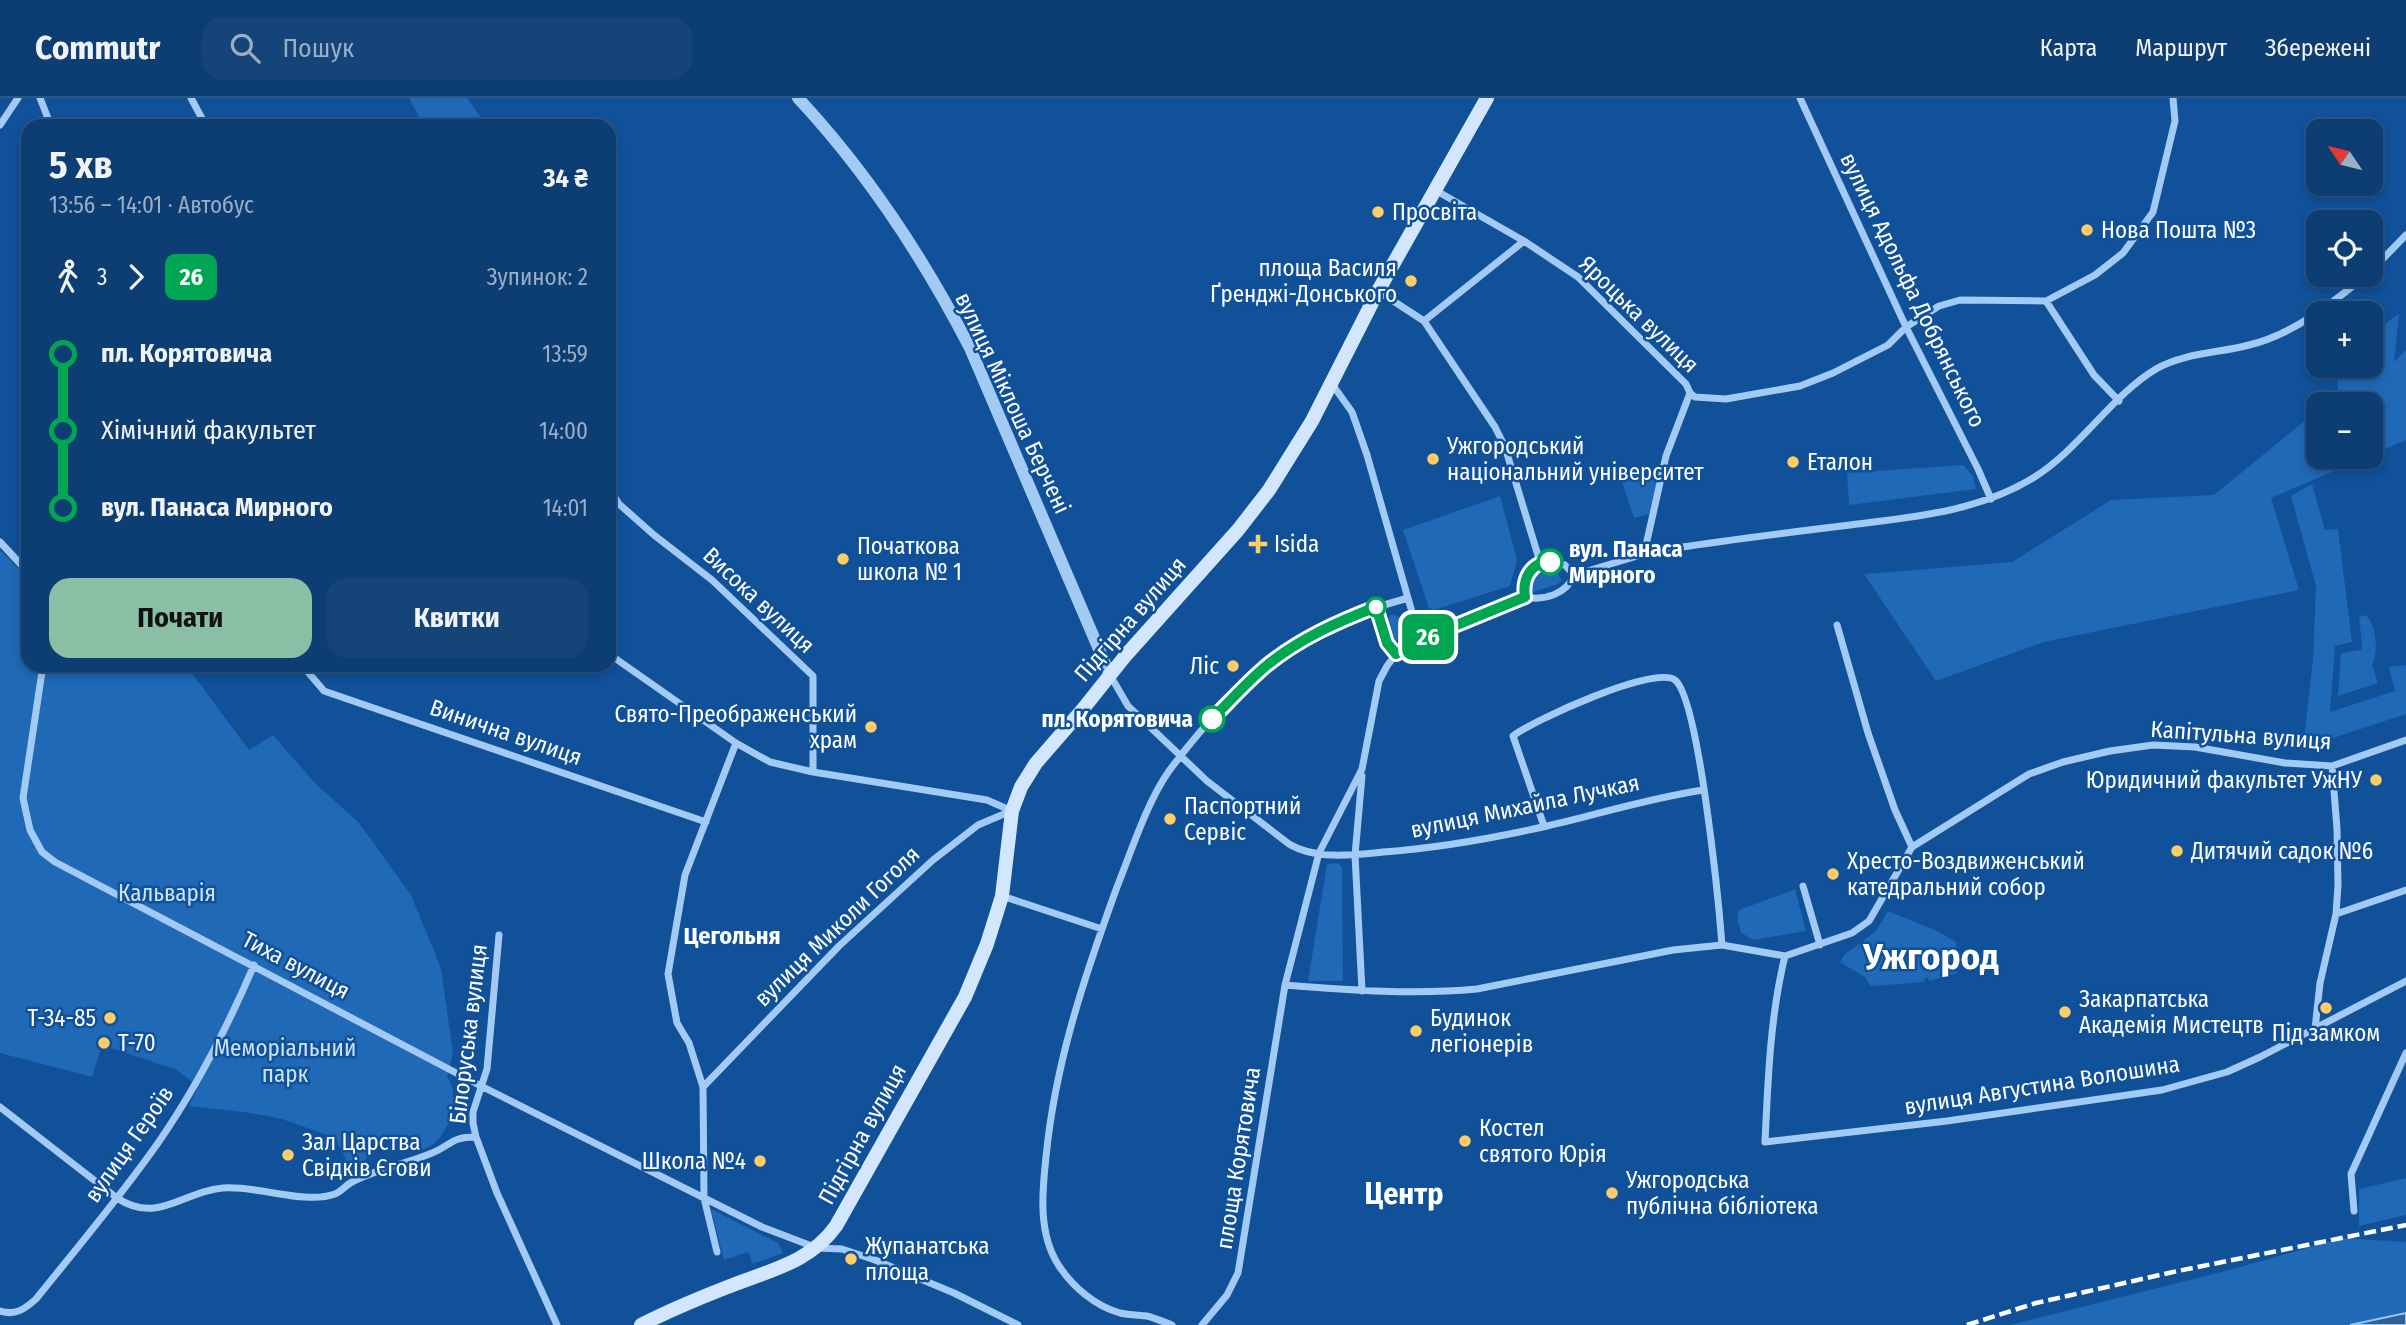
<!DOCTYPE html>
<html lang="uk">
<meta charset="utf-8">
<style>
body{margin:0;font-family:"Fira Sans Condensed",sans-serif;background:#154478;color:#f1f3f6;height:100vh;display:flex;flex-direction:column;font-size:26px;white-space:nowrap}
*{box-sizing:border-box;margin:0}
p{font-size:23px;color:#9aaec4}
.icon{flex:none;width:38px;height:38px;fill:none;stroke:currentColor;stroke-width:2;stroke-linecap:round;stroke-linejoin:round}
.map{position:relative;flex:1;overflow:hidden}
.side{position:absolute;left:21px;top:21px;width:595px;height:553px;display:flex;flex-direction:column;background:#0c3d73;border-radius:21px;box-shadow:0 4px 10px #0003,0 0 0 2px #2c5685}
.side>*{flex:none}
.badge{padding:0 14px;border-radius:10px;font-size:24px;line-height:46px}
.needle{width:46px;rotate:305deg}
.fabs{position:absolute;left:2306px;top:21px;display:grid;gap:14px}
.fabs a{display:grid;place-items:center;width:77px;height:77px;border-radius:14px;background:#0c3d73;box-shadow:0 4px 10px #0003,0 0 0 2px #2c5685;font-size:35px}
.map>.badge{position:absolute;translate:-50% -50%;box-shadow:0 0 0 4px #fff}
.legs{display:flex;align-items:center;gap:10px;height:77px;padding:0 28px;font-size:23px}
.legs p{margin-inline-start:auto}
.headline{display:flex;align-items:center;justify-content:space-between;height:119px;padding:0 28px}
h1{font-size:38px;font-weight:700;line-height:52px}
.button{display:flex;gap:14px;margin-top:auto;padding:14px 28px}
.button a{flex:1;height:80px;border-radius:21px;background:#8abfa5;color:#111;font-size:28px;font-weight:700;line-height:80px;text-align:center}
.button a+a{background:#154478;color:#f1f3f6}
ul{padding:0 28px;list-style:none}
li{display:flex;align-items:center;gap:24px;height:77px;font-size:26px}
li i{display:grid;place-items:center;width:10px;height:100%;margin:0 9px;background:currentColor}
li i::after{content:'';width:18px;height:18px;margin:-9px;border:5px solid;border-radius:50%;background:#0c3d73}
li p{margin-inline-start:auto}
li:first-child i{background:linear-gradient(#0000 50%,currentColor 0)}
li:last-child i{background:linear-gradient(currentColor 50%,#0000 0)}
header{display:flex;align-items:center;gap:42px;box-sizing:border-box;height:98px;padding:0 35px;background:#0c3d73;border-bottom:2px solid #2c5685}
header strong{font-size:33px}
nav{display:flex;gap:38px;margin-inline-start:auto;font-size:24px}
.search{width:490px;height:63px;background:#154478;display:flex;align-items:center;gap:18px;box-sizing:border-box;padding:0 24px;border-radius:21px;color:#9aaec4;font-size:26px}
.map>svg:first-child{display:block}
.green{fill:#1f69b7}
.water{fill:#326095;stroke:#94c6f8;stroke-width:2}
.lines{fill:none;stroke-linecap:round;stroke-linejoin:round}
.minor{stroke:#a2caf4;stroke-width:7}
.tertiary{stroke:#a2caf4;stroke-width:12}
.secondary{stroke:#d2e6fd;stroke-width:14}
.rail{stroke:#fff;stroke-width:4.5;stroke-dasharray:12 5;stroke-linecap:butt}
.line-1-casing{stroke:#fff;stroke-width:16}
.line-1{stroke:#00a651;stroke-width:10}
.poi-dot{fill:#ffcd65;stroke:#105199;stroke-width:2.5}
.stop-1-dot{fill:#fff;stroke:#00a651;stroke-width:3.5}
.labels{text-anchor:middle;stroke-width:5;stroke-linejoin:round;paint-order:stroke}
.poi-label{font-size:23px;fill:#fff;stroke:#105199;text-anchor:start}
.street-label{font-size:23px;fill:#fff;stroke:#105199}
.stop-label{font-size:23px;font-weight:bold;fill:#fff;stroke:#105199;text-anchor:start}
.park-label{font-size:23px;fill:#cbe4fe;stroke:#105199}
.neighbourhood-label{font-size:24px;font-weight:bold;fill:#fff;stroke:#105199}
.district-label{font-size:30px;font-weight:bold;fill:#fff;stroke:#105199}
.town-label{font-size:37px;font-weight:bold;fill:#fff;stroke:#105199}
</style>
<header>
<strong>Commutr</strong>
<div class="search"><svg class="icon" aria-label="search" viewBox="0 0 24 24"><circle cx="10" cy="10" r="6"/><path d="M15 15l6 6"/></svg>Пошук</div>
<nav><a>Карта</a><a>Маршрут</a><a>Збережені</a></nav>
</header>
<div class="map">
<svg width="2406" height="1227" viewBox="0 0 2406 1227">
<rect width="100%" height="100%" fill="#105199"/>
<!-- green -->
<path class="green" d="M 409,0 L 467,0 L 487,28 L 424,28 Z
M 2399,216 L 2394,264 L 2406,252 L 2406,342 L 2371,357 L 2371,306 L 2324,306 L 2338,295 L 2337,268 L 2371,268 L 2371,235 Z
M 2319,311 L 2319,359 L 2367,359 L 2271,400 L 2299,492 L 2044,544 L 1936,583 L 1864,476 L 2012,464 L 2111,402 L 2214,397 Z
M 1963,367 L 1973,378 L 1976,391 L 1849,407 L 1847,375 Z
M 1660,370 L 1649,416 L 1634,420 L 1622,384 Z
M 2312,386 L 2325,432 L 2338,431 L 2352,544 L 2335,548 L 2330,614 L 2395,593 L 2389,569 L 2406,567 L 2406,616 L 2303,650 L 2313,562 L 2316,488 L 2291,398 Z
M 1500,398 L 1517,462 L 1510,488 L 1434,512 L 1429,510 L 1403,432 Z
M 0,452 L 28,481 L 28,567 L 186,567 L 249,652 L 273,637 L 314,684 L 359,725 L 411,797 L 441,870 L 453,955 L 447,979 C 463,999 447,1047 421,1052 L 404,1045 L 394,1037 L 352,1073 L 335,1040 L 282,1021 L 251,1015 L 189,1008 L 198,989 L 177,972 L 102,947 L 92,979 L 0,955 Z
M 1538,476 L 1558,476 L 1562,482 L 1558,486 L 1533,494 L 1531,488 Z
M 1391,516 L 1399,519 L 1405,537 L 1401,544 L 1393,542 L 1387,523 Z
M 2366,517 C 2376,527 2379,553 2372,567 L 2378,585 L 2338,598 L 2341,555 L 2361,552 L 2362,546 L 2359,519 Z
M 1338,765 L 1342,769 L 1343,883 L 1308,883 L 1327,766 Z
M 1795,791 L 1806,833 L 1754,842 L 1741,835 L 1737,819 L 1739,812 Z
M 1888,813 L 1937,833 L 1956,844 L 1957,875 L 1929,883 L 1928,879 L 1924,881 L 1925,884 L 1870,888 L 1866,880 L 1840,864 L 1844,857 L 1876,833 Z
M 2406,1080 L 2406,1117 L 2359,1128 L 2359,1091 Z
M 711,1111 L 778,1145 L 783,1155 L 753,1166 L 748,1154 L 724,1162 Z
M 2343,1140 L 2406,1144 L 2406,1215 L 2350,1227 L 2010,1227 L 2233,1171 Z"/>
<!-- water -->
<path class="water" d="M 2406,1215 L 2406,1227 L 2350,1227 Z"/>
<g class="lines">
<!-- minor -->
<path class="minor" d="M 40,0 L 51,28
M 191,0 L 206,28
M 1800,0 L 1906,229 L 1978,371 L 1991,401
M 0,27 L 18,0
M 1524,143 L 1578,179 L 1686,286 L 1690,295 L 1666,358 L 1644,456
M 2371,173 L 2406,137
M 1378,193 L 1424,223 L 1495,329 L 1505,349 L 1540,464
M 2046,203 L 2094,277 L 2119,303
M 1424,223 L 1524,143 L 1435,92
M 1332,286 L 1352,314 L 1367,357 L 1420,542
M 1690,295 L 1695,299 L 1726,301 L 1800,288 L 1833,275 L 1888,247 L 1906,229 L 1939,208 L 1960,202 L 2046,203 L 2095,177 L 2123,155 L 2153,114 L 2175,23 L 2173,0
M 609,390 L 619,406 L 654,437 L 712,482 L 813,578 L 813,674
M 0,444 L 28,474
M 1574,477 L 1644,456 L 1676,450 C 1734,441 1792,434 1850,427 C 1913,419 1977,414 2033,380 C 2079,352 2112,297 2156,271 C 2183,255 2219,255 2249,247 C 2292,237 2333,205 2366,177
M 1525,499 C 1522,483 1528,474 1540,464 L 1565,467 L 1574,477
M 1525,499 C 1544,503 1567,496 1574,477
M 1376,509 L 1387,546 L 1396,556
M 1837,527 L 1868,635 L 1895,712 L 1912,749
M 609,556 L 736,645 L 770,664 L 813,674 L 987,702 L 1012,713
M 43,567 L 23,700 L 30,732 L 42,754 L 55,764 L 481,988 L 762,1129 L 817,1150 L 842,1151 L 875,1162 L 954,1195 L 1018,1227
M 302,567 L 324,593 L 706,724
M 1110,577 L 1128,608 L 1207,683 L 1289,746 C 1315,762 1354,757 1383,754 C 1438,750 1494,740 1547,728 C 1599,716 1650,700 1703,692
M 1362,678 L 1355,757 L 1362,893
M 1544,728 L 1513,638 C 1534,622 1654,567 1675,582 C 1699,601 1719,808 1722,847
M 1803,788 L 1820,847
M 1002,798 L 1102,831
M 2336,816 L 2406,792
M 499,837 L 487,971 L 473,1014 L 473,1025 L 476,1039 L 497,1095 L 557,1227
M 1785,858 C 1770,919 1768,982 1765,1044 L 1947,1023 L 2162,992 L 2227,974 L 2260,959 L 2406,883
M 1285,887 C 1350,892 1413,897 1477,891 L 1673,852 L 1722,847 L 1785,858 L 1852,835 L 1869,823 L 1912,749 L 2029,676 L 2063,664 L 2110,653 L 2153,647 L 2195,649 L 2285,665 L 2332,668 L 2406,642
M 2315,931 L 2320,885 L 2336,816 L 2338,787 L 2337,731 L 2332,668
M 703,989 L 839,848 L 933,762 L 978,727 L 1011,713
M 0,1009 L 117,1100 C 158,1127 183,1093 223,1090 C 256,1087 305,1107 335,1096 C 341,1094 346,1087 352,1084 C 377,1071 406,1066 432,1055 C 452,1047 450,1039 476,1039
M 2354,1113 L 2351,1076 L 2406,955
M 717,1154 L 704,1100 L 703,989 L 689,945 L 677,925 L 668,876 L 685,777 L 736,645
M 0,1213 C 15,1218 25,1211 36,1201 C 77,1150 120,1099 158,1045 C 196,990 228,928 254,867
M 1172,1227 C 1164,1224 1155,1220 1147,1218 C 1138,1217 1129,1217 1120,1215 C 1095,1208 1073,1189 1059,1168 C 1038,1136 1042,1095 1046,1059 C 1055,965 1085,877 1117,789 C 1131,754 1147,704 1169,673 C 1235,584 1300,529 1408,500
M 1202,1227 L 1227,1197 L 1238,1175 L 1285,887 L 1319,755 L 1362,671 L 1379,583 L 1387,568 L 1396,556 L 1420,542 L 1525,499"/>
<!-- tertiary -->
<path class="tertiary" d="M 798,0 C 867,74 924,161 970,250 L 1110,577"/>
<!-- secondary -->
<path class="secondary" d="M 641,1227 C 668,1213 697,1201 725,1190 C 766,1173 809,1166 836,1128 L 965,899 L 987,846 L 1002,798 L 1012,713 L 1021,689 L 1036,665 L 1083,611 L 1126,557 L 1238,432 L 1269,392 L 1312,323 L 1378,193 L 1487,0"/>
<!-- rail -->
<path class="rail" d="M 1967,1227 L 2036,1205 L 2173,1174 L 2406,1127"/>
</g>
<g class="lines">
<defs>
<path id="line-1" d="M 1212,621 C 1230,603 1247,584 1266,568 C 1299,541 1337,524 1376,509 L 1387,545 L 1396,556 L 1420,542 L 1525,499 C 1522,481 1531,464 1550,464"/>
</defs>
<!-- line-1 casing -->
<use href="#line-1" class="line-1-casing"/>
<!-- line-1 -->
<use href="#line-1" class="line-1"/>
</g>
<!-- markers -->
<g class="poi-dot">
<circle cx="1378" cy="114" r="7"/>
<circle cx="2087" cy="132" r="7"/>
<circle cx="1411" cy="183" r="7"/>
<circle cx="1433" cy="361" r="7"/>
<circle cx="1793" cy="364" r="7"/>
<path d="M1254.5 435.5h7v7h7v7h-7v7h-7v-7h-7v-7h7z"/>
<circle cx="843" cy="461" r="7"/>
<circle cx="1233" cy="568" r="7"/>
<circle cx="871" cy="629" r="7"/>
<circle cx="2376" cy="682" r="7"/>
<circle cx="1170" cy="721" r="7"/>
<circle cx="2177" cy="753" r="7"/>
<circle cx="1833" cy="776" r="7"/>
<circle cx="2326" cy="910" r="7"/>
<circle cx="2065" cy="914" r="7"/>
<circle cx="110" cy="920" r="7"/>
<circle cx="1416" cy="933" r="7"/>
<circle cx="104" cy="945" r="7"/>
<circle cx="1465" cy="1043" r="7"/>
<circle cx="288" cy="1057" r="7"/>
<circle cx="760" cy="1063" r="7"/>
<circle cx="1612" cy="1095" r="7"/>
<circle cx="851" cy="1161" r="7"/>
</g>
<g class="stop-1-dot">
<circle cx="1550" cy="464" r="12"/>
<circle cx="1376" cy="509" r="9"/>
<circle cx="1212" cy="621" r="12"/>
</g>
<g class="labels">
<!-- poi labels -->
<g class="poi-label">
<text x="1392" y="122">Просвіта</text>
<text x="2101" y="140">Нова Пошта №3</text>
<text x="1397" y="178" text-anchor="end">площа Василя<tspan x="1397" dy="26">Ґренджі-Донського</tspan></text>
<text x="1447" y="356">Ужгородський<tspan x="1447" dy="26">національний університет</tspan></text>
<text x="1807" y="372">Еталон</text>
<text x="1274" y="454">Isida</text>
<text x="857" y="456">Початкова<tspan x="857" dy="26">школа № 1</tspan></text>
<text x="1219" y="576" text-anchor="end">Ліс</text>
<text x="857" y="624" text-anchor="end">Свято-Преображенський<tspan x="857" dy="26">храм</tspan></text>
<text x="2362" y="690" text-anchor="end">Юридичний факультет УжНУ</text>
<text x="1184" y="716">Паспортний<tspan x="1184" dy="26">Сервіс</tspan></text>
<text x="2191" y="761">Дитячий садок №6</text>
<text x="1847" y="771">Хресто-Воздвиженський<tspan x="1847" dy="26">катедральний собор</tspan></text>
<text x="2079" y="909">Закарпатська<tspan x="2079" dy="26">Академія Мистецтв</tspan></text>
<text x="96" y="928" text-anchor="end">Т-34-85</text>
<text x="1430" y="928">Будинок<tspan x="1430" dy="26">легіонерів</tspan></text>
<text x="2326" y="943" text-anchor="middle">Під замком</text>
<text x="118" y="953">Т-70</text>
<text x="1479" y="1038">Костел<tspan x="1479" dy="26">святого Юрія</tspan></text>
<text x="302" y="1052">Зал Царства<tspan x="302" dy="26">Свідків Єгови</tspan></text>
<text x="746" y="1071" text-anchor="end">Школа №4</text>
<text x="1626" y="1090">Ужгородська<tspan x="1626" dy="26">публічна бібліотека</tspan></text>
<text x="865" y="1156">Жупанатська<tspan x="865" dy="26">площа</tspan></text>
</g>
<!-- street labels -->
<g class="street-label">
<text transform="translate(1913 192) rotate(64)" y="8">вулиця Адольфа Добрянського</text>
<text transform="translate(1639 216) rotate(44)" y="8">Яроцька вулиця</text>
<text transform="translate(1013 305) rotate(65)" y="8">вулиця Міклоша Берчені</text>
<text transform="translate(759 502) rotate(43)" y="8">Висока вулиця</text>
<text transform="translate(1130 521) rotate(-49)" y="8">Підгірна вулиця</text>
<text transform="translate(506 634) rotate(19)" y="8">Винична вулиця</text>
<text transform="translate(2241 637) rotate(4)" y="8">Капітульна вулиця</text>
<text transform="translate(1525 708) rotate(-12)" y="8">вулиця Михайла Лучкая</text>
<text transform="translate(837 828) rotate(-44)" y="8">вулиця Миколи Гоголя</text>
<text transform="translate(296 867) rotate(28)" y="8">Тиха вулиця</text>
<text transform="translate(468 936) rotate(-83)" y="8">Білоруська вулиця</text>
<text transform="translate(2042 987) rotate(-9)" y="8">вулиця Августина Волошина</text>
<text transform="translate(862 1036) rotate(-61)" y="8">Підгірна вулиця</text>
<text transform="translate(129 1046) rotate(-55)" y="8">вулиця Героїв</text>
<text transform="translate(1238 1060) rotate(-81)" y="8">площа Корятовича</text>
</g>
<!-- stop labels -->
<g class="stop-label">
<text x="1569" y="459">вул. Панаса<tspan x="1569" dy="26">Мирного</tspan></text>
<text x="1193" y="629" text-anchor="end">пл. Корятовича</text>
</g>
<!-- park labels -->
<g class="park-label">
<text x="167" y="803">Кальварія</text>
<text x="285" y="958">Меморіальний<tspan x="285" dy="26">парк</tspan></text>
</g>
<!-- neighbourhood labels -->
<g class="neighbourhood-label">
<text x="732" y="846">Цегольня</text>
</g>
<!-- district labels -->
<g class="district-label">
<text x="1404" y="1106">Центр</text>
</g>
<!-- town labels -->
<g class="town-label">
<text x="1931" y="871">Ужгород</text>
</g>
</g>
</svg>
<div class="fabs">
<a><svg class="needle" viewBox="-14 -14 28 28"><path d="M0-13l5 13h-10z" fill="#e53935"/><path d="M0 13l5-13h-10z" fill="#9aaec4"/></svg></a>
<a><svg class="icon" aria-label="locate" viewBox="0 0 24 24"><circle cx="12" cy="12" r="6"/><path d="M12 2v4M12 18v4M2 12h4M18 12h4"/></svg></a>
<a>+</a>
<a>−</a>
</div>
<b class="badge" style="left:1428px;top:539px;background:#00a651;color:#fff">26</b>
<section class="side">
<div class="headline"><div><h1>5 хв</h1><p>13:56 – 14:01 · Автобус</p></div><b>34 ₴</b></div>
<div class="legs"><svg class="icon" aria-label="walk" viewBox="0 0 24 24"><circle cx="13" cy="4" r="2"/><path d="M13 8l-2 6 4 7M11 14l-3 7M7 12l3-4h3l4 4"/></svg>3<svg class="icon" aria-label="forward" viewBox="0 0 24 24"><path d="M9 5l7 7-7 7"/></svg><b class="badge" style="background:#00a651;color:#fff">26</b><p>Зупинок: 2</p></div>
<ul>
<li><i style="color:#00a651"></i><b>пл. Корятовича</b><p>13:59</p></li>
<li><i style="color:#00a651"></i><span>Хімічний факультет</span><p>14:00</p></li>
<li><i style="color:#00a651"></i><b>вул. Панаса Мирного</b><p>14:01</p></li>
</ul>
<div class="button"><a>Почати</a><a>Квитки</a></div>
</section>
</div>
